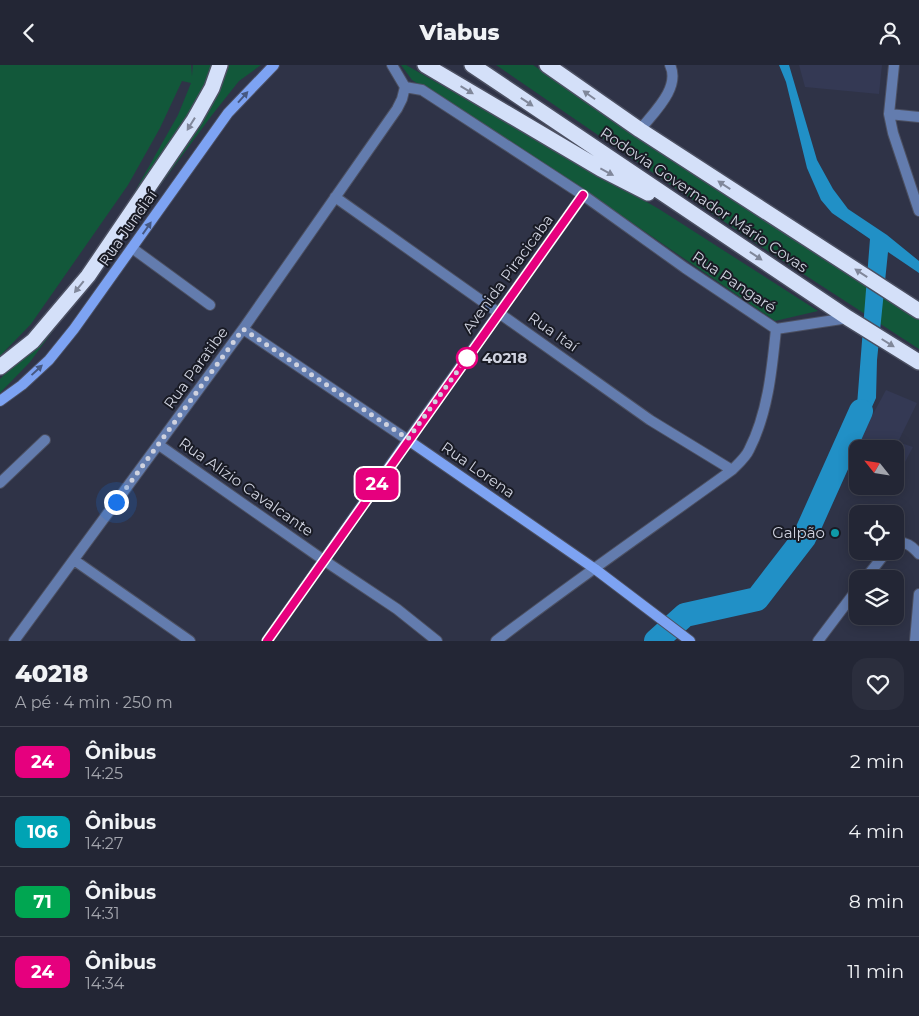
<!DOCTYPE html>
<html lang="pt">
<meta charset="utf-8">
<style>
body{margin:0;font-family:Montserrat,sans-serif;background:#2b2e3d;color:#f1f3f6;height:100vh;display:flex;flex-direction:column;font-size:19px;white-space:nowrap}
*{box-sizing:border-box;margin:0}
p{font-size:16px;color:#a3a5ad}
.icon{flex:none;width:28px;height:28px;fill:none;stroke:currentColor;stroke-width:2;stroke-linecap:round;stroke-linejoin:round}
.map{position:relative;height:576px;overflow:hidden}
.panel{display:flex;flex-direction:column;background:#232635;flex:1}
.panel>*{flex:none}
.badge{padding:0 10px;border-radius:8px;font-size:18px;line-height:32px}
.needle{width:32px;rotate:300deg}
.fabs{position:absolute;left:849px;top:375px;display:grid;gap:10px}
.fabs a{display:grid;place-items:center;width:55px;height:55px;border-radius:10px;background:#232635;box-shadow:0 2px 12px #0003,0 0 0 1px #404350;font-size:25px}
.you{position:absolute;width:25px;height:25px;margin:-12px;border:4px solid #fff;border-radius:50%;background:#1a73e8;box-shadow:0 0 0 8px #1a73e833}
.map>.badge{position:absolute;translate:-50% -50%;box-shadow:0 0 0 2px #fff}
.round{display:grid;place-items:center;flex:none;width:52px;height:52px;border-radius:15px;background:#2b2e3d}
.headline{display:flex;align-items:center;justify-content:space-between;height:85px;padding:0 15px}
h1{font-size:24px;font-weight:800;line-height:38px}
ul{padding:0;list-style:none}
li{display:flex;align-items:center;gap:15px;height:70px;padding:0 15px;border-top:1px solid #404350}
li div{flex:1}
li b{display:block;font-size:19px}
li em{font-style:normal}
li .badge{min-width:55px;font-weight:700;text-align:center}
header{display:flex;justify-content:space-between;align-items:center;height:65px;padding:0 15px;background:#232635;font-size:22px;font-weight:800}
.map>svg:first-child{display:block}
.built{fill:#343954}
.green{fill:#12583a}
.water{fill:#2190c6}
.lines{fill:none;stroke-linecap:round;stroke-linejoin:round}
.river{stroke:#2190c6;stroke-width:24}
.street-casing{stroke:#4c5062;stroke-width:12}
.secondary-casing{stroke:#4c5062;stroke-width:12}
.highway-casing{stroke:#4c5062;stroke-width:18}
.street{stroke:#637cae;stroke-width:10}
.secondary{stroke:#7da3f3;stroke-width:10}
.highway{stroke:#d4e0f9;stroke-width:15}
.oneway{fill:#80879a}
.oneway2{fill:#465882}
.line-casing{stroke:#fff;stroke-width:11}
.line{stroke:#e6007e;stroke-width:8}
.walk{stroke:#cfd2df;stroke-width:5;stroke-dasharray:0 9}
.stop-dot{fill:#fff;stroke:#e6007e;stroke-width:2.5}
.culture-dot{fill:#0f9aa8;stroke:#191b25;stroke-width:2}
.labels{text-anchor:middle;stroke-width:4;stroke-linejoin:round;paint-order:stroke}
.street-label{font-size:15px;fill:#cfd2df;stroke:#191b25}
.stop-label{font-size:15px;font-weight:bold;fill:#cfd2df;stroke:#191b25;text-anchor:start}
.poi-label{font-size:15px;fill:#cfd2df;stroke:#191b25;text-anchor:end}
</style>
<header><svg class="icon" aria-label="back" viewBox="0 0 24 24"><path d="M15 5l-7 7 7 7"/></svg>Viabus<svg class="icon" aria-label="person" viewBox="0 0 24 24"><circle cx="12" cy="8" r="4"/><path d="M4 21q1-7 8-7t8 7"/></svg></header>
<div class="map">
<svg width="919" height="576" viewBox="0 0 919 576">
<rect width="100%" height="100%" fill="#2f3347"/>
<!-- built -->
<path class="built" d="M 799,0 L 882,0 L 879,29 L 805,22 Z
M 886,325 L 917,338 L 898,377 L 913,382 L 905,397 L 895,392 L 895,384 L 878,384 L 859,375 Z"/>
<!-- green -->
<path class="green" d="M 0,0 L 191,0 L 192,11 L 193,0 L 261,0 L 239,16 L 212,50 L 30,297 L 0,328 L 0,314 L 18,296 L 104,181 L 178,50 L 191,18 L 182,16 L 160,63 L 128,120 L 31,259 L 0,291 Z
M 401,0 L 406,0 L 659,144 L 818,246 L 775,256 L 593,131 L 412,15 Z
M 496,0 L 533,0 L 651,80 L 919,254 L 919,284 L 751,175 Z"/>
<!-- water -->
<path class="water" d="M 779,0 L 789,0 L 817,95 L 833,124 L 848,144 L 887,170 L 919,196 L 919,208 L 888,187 L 877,295 L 876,333 L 854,382 L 844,373 L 857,340 L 870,174 L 832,148 L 821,135 L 807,103 L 786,17 Z"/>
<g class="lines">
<!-- river -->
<path class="river" d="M 656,576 L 685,550 L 757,534 L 804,473 L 861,346"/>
<defs>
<path id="street" d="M 894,0 L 889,49 L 893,68 L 919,146
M 405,22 L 422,25 L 583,130 L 685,203 L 776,264 C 772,304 768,348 749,385 C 746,392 738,399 732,405 C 653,462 573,517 496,576
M 889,49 L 919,52
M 640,65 C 653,48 681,23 670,0
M 335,132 L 650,355 L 732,405
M 132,183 L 210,240
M 243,264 L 408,375 L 583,130
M 776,264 L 848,253
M 159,380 L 325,496 L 397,544 L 437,576
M 0,418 L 45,375
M 895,478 C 906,476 912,481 919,489
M 74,495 L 190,576
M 865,514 L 887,486
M 14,576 L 243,264 L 397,44 L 402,34 L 405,22 L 392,0
M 818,576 L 858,523
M 915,576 L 919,529"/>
<path id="secondary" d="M 0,336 L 22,320 L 49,295 L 74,264 L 228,48 L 274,0
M 267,576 L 408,375 L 595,504 L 690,576"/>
<path id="highway" d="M 425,0 L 601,104 L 648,128
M 472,0 L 848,253 L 919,297
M 547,0 L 640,65 L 919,246
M 0,302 L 33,276 L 88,211 L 194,55 L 212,23 L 220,0"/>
</defs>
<!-- street casing -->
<use href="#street" class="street-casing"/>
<!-- secondary casing -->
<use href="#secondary" class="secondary-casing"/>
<!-- highway casing -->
<use href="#highway" class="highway-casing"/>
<!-- street -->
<use href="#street" class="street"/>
<!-- secondary -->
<use href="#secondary" class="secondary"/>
<!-- highway -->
<use href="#highway" class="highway"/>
</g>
<!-- one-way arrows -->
<defs><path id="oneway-solid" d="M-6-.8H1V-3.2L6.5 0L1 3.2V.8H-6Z" transform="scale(1.25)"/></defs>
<g class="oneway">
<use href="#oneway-solid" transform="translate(467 25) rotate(31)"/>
<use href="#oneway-solid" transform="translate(589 30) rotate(-145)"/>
<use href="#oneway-solid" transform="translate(527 37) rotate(34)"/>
<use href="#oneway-solid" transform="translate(191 59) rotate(122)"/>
<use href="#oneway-solid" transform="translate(607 107) rotate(28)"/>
<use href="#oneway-solid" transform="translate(724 120) rotate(-147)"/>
<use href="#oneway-solid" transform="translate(756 191) rotate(34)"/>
<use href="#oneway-solid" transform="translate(861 208) rotate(-147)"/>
<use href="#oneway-solid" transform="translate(79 222) rotate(129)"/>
<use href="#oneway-solid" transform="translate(888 278) rotate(32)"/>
</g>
<g class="oneway2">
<use href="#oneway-solid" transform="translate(243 32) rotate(-48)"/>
<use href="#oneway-solid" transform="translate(147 163) rotate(-55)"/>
<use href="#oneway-solid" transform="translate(37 305) rotate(-43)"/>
</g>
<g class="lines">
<defs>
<path id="line" d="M 267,576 L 583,130"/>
</defs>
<!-- line casing -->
<use href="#line" class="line-casing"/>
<!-- line -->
<use href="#line" class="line"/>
<!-- walk -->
<path class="walk" d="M 116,437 L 243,264 L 408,374 L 467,293"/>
</g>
<!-- markers -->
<circle class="stop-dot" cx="467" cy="293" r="10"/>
<circle class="culture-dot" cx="835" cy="468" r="5"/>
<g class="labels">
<!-- street labels -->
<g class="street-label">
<text transform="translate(704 135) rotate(34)" y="5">Rodovia Governador Mário Covas</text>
<text transform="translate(128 163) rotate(-55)" y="5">Rua Jundiaí</text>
<text transform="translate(508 209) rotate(-54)" y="5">Avenida Piracicaba</text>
<text transform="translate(734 217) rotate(34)" y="5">Rua Pangaré</text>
<text transform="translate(553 267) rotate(35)" y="5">Rua Itaí</text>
<text transform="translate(196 303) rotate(-54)" y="5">Rua Paratibe</text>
<text transform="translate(478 405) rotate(35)" y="5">Rua Lorena</text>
<text transform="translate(246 422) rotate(35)" y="5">Rua Alízio Cavalcante</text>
</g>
<!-- stop labels -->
<g class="stop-label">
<text x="482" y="298">40218</text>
</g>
<!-- poi labels -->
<g class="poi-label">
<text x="825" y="473">Galpão</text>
</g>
</g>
</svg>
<div class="fabs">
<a><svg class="needle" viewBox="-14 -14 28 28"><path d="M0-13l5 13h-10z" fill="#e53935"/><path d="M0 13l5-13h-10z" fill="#a3a5ad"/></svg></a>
<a><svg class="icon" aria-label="locate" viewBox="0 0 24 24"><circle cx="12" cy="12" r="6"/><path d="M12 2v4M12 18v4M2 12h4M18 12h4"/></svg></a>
<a><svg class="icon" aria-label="layers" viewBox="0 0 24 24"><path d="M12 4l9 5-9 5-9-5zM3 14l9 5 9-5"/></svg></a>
</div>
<div class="you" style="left:116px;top:437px"></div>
<b class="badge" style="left:377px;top:419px;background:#e6007e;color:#fff">24</b>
</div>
<section class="panel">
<div class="headline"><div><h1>40218</h1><p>A pé · 4 min · 250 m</p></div><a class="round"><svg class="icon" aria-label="heart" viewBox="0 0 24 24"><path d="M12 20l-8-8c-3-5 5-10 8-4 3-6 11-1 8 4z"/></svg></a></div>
<ul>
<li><span class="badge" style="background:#e6007e;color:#fff">24</span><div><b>Ônibus</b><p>14:25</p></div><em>2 min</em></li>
<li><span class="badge" style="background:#00a3b4;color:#fff">106</span><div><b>Ônibus</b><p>14:27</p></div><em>4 min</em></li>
<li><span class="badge" style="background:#00a651;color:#fff">71</span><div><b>Ônibus</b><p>14:31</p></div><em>8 min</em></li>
<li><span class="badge" style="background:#e6007e;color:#fff">24</span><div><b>Ônibus</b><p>14:34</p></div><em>11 min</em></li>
</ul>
</section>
